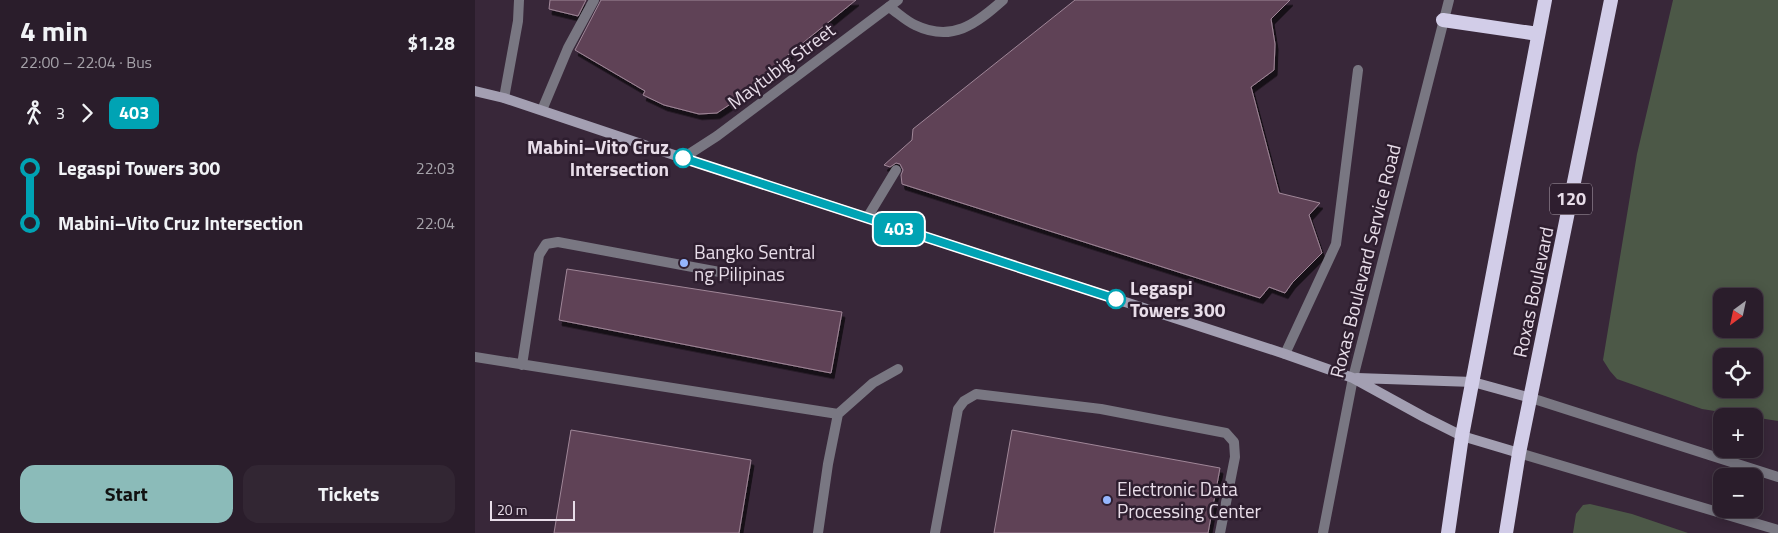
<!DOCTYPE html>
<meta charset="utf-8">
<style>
body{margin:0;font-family:"Titillium Web",sans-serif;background:#322633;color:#f1f3f6;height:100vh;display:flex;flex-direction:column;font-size:19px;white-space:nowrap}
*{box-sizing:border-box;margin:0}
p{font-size:16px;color:#a5a2a9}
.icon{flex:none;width:28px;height:28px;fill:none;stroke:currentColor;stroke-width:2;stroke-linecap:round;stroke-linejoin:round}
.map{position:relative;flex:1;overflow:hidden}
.side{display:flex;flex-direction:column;background:#2a1d2b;width:475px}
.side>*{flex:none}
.badge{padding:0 10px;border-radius:8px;font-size:18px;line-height:32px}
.needle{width:32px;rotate:213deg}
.fabs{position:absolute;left:1238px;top:288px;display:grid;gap:10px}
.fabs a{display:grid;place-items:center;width:50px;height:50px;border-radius:10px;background:#2a1d2b;box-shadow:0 2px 12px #0003,0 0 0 1px #463b47;font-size:25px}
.scale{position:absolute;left:15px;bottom:12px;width:85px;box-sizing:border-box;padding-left:5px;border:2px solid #e8dde9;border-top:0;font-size:14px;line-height:18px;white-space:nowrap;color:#e8dde9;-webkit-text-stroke:4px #2e1e2f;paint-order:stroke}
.map>.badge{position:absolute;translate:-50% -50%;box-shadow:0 0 0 2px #fff}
.legs{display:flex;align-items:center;gap:8px;height:55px;padding:0 20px;font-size:16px}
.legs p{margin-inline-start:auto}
.overview{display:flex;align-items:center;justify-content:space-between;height:85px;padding:0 20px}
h1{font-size:28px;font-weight:700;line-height:38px}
.action{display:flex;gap:10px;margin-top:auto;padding:10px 20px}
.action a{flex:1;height:58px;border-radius:15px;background:#8bbbb9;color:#111;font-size:20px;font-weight:700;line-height:58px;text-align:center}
.action a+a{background:#322633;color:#f1f3f6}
ul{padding:0 20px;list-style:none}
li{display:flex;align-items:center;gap:18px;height:55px;font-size:19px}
li i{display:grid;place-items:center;width:8px;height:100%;margin:0 6px;background:currentColor}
li i::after{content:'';width:12px;height:12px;margin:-6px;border:4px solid;border-radius:50%;background:#2a1d2b}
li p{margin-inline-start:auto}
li:first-child i{background:linear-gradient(#0000 50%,currentColor 0)}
li:last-child i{background:linear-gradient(currentColor 50%,#0000 0)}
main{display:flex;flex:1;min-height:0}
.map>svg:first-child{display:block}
.green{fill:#4c5847;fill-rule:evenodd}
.building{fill:#5f4257;stroke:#a08798;filter:url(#shadow)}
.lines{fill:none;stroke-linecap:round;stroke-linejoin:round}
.service{stroke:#797782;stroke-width:10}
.minor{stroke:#797782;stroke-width:10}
.tertiary{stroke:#797782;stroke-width:10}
.secondary{stroke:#a39fb2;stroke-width:10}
.trunk{stroke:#d2cde8;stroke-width:14}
.line-1-casing{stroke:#fff;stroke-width:11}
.line-1{stroke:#00a3b4;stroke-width:8}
.stop-1-dot{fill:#fff;stroke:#00a3b4;stroke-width:2.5}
.poi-dot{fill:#95b6fd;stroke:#2e1e2f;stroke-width:2}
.labels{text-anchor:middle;stroke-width:5;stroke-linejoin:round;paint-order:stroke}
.shield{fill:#2e1e2f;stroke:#b0a4b1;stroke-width:1}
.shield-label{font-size:18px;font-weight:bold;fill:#e8dde9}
.street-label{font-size:19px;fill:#e8dde9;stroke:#2e1e2f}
.stop-label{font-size:19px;font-weight:bold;fill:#e8dde9;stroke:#2e1e2f;text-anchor:end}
.poi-label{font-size:19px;fill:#e8dde9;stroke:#2e1e2f;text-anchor:start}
</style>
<main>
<section class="side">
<div class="overview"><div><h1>4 min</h1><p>22:00 – 22:04 · Bus</p></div><b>$1.28</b></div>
<div class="legs"><svg class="icon" aria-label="walk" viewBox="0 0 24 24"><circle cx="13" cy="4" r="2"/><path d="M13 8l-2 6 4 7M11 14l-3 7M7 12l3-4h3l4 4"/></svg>3<svg class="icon" aria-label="forward" viewBox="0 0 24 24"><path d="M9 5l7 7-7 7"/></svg><b class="badge" style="background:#00a3b4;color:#fff">403</b></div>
<ul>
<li><i style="color:#00a3b4"></i><b>Legaspi Towers 300</b><p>22:03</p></li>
<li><i style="color:#00a3b4"></i><b>Mabini–Vito Cruz Intersection</b><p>22:04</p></li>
</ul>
<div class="action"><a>Start</a><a>Tickets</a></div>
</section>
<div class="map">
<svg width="1303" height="533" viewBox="0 0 1303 533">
<defs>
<filter id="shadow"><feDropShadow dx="3" dy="5.5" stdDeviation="0" flood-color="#0009"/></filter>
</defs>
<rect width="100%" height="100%" fill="#382739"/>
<!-- green -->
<path class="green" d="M 1198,0 L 1303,0 L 1303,421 L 1227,409 L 1142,379 L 1135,371 L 1128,360 L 1162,154 ZM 1246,296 L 1279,296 L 1279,329 L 1246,329 ZM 1246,356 L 1279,356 L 1279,389 L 1246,389 Z
M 1115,504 L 1157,514 L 1213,533 L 1098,533 L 1101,514 L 1108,505 Z"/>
<!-- building -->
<path class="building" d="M 75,0 L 111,0 L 103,16 L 74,9 Z
M 126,0 L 381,0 L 277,84 L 281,87 L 242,113 L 224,114 L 189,105 L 168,95 L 170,91 L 100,50 Z
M 600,0 L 815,0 L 796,19 L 800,44 L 799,70 L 776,87 L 804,193 L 845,203 L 834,215 L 847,253 L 817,283 L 810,293 L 794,287 L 785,298 L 427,184 L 426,175 L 428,170 L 425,164 L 421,163 L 415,167 L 409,165 L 437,140 L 438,129 Z
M 92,269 L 367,312 L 356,373 L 84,320 Z
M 96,430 L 276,460 L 264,533 L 79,533 Z
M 537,430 L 745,468 L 733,533 L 519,533 Z"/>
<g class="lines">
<!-- service -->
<path class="service" d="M 414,7 C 423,13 431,21 440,25 C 477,43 501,24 528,0
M 29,98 L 43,21 L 44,0
M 67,110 L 93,48 L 119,0
M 392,218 L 421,170
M 810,354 L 861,244 L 883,70
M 0,357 L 363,414
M 47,365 L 64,255 L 71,244 L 83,242 L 266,276
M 343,533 L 353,464 L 363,414 L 398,383 L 423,369
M 460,533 L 483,409 L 489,401 L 501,394 L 626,409 L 751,433 L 759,442 L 760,457 L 745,533"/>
<!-- minor -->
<path class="minor" d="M 208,158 L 242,136 L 423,0
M 848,533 L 878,378 L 974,0"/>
<!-- tertiary -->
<path class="tertiary" d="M 1056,398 L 1303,477
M 1044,453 L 1303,530"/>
<!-- secondary -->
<path class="secondary" d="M 0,91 L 29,98 L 208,158 L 810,354 L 878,378 L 949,417 L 987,436 L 1044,453
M 882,378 L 998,382 L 1056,398"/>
<!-- trunk -->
<path class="trunk" d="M 968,20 L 1063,34
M 973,533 L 987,436 L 1070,0
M 1031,533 L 1044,453 L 1136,0"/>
</g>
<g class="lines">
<defs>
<path id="line-1" d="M 208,158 L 641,299"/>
</defs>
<!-- line-1 casing -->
<use href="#line-1" class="line-1-casing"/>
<!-- line-1 -->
<use href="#line-1" class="line-1"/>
</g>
<!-- markers -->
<g class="stop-1-dot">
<circle cx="208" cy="158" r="9"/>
<circle cx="641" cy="299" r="9"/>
</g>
<g class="poi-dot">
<circle cx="209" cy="263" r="5"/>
<circle cx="632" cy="500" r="5"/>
</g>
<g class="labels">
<!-- shield labels -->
<rect class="shield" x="1075" y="183.5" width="42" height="31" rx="4"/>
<g class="shield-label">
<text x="1096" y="205">120</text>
</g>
<!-- street labels -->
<g class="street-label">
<text transform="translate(306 66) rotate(-37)" y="7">Maytubig Street</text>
<text transform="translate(890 261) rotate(-76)" y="7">Roxas Boulevard Service Road</text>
<text transform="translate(1058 292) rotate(-78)" y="7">Roxas Boulevard</text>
</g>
<!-- stop labels -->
<g class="stop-label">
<text x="194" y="154">Mabini–Vito Cruz<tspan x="194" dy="22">Intersection</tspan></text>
<text x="655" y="295" text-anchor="start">Legaspi<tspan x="655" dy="22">Towers 300</tspan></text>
</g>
<!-- poi labels -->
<g class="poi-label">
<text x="219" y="259">Bangko Sentral<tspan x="219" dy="22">ng Pilipinas</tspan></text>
<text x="642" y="496">Electronic Data<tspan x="642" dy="22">Processing Center</tspan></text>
</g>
</g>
</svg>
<div class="fabs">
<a><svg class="needle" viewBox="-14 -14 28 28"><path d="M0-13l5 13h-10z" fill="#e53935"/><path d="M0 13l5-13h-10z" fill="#a5a2a9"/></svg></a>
<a><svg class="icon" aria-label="locate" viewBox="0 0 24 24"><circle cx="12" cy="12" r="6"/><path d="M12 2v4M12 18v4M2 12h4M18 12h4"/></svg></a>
<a>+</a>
<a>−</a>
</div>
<div class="scale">20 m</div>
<b class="badge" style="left:424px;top:229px;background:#00a3b4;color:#fff">403</b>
</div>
</main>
